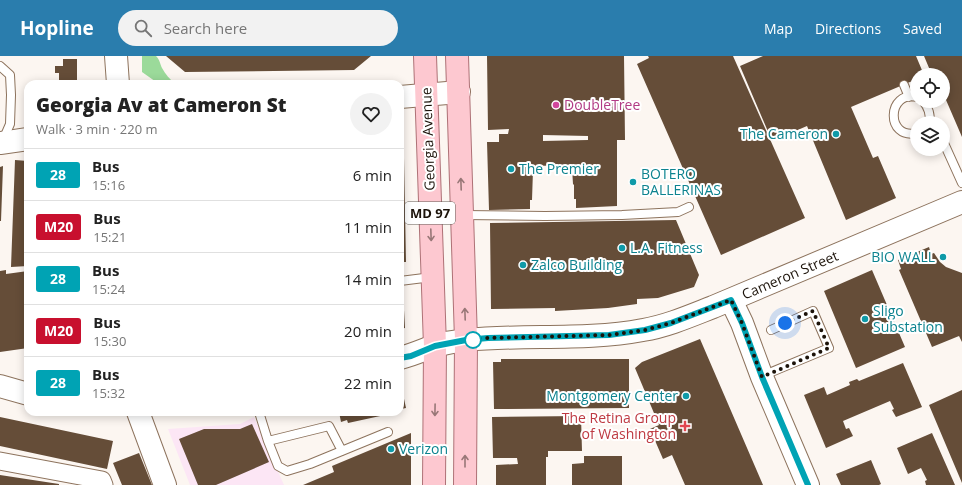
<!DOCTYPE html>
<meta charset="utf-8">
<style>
body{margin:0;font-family:"Open Sans",sans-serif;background:#f2f2f2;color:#222;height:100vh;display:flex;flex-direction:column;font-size:15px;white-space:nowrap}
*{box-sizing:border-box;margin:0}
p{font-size:13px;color:#767676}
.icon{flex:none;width:22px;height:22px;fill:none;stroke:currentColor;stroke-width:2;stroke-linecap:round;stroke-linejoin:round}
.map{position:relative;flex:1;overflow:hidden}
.sheet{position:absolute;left:24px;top:24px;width:380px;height:336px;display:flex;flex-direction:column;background:#fff;border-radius:12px;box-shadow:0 2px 10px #0003}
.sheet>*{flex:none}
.badge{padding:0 8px;border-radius:3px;font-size:14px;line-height:26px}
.controls{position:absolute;left:910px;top:12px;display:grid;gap:8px}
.controls a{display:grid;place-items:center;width:40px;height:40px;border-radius:50%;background:#fff;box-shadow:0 2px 10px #0003;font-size:20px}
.you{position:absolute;width:20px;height:20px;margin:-10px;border:3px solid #fff;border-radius:50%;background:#1a73e8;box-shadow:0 0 0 6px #1a73e833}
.map>.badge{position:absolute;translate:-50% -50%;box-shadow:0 0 0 2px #fff}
.round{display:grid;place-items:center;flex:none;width:42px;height:42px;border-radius:21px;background:#f2f2f2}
.summary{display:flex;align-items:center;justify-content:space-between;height:68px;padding:0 12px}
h1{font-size:19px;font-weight:800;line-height:30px}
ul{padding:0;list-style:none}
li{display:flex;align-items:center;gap:12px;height:52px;padding:0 12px;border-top:1px solid #e0e0e0}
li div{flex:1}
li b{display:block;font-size:15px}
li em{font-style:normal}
li .badge{min-width:44px;font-weight:700;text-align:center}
header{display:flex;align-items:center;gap:24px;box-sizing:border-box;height:56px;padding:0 20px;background:#2a7dad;color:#fff}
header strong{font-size:19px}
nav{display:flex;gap:22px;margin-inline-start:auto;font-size:14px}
.search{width:280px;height:36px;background:#f2f2f2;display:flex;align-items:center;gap:10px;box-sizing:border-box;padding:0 14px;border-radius:22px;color:#767676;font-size:15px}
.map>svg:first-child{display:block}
.commercial{fill:#fce6f5}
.green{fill:#9bda9a}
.building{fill:#654d38;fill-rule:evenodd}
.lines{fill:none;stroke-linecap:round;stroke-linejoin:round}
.lane-casing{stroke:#8d735d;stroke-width:10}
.street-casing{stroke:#8d735d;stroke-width:19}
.secondary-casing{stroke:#8d735d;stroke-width:24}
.primary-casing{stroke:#ae7176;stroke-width:24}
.lane{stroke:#fff;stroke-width:8}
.street{stroke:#fff;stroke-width:17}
.secondary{stroke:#fff;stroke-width:22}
.primary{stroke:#fdc8d0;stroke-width:22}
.oneway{stroke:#987777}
.line-casing{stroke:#fff;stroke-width:9}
.line{stroke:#00a3b4;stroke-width:6}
.walk{stroke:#1c130a;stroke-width:4;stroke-dasharray:0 7.2}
.hotel-dot{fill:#d1479c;stroke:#fff;stroke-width:1.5}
.culture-dot{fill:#0f9aa8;stroke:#fff;stroke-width:1.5}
.stop-dot{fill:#fff;stroke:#00a3b4;stroke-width:2}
.health-dot{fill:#e0444e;stroke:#fff;stroke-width:1.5}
.labels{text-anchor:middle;stroke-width:4;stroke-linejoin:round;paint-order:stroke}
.shield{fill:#fff;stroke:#605a54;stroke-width:1}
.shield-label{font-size:13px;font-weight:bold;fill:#1c130a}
.hotel-label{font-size:14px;fill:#b23c85;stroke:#fff;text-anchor:start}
.culture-label{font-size:14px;fill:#0d838f;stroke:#fff;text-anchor:start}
.street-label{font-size:14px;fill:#1c130a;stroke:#fff}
.health-label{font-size:14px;fill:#be3a42;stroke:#fff;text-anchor:end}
</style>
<header>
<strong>Hopline</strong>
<div class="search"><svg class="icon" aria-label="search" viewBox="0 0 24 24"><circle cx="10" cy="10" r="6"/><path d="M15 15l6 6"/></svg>Search here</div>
<nav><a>Map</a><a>Directions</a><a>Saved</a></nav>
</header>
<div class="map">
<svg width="962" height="429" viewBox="0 0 962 429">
<rect width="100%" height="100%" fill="#fcf6f1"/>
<!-- commercial -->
<path class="commercial" d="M 254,361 L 284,429 L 190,429 L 168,373 L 240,368 Z"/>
<!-- green -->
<path class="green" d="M 142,0 L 156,0 C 160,4 160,8 162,12 C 165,18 170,23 175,28 L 159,28 L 142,16 Z"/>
<!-- building -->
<path class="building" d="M 166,0 L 371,0 L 354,14 L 185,16 Z
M 487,0 L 624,0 L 625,84 L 617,84 L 617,150 L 576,152 L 576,143 L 574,143 L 574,129 L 573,128 L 572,112 L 569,109 L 536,110 L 533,114 L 532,144 L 530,144 L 530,153 L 489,154 L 487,86 L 499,86 L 499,78 L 508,78 L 509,73 L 488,74 ZM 543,79 L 588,80 L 588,84 L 543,85 Z
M 648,0 L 733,0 L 805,162 L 721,199 L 637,8 L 649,2 Z
M 763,0 L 916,0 L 924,19 L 917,19 L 917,23 L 851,51 L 873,102 L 878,100 L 896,142 L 846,164 L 807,70 L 772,85 L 740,10 Z
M 924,0 L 962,0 L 962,81 L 943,37 L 943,19 L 932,19 Z
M 63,3 L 77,3 L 77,27 L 75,27 L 75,28 L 61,28 L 61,27 L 59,27 L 59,17 L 55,17 L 55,10 L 63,10 Z
M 400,81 L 401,81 L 403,94 L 400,94 Z
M 400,102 L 404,102 L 406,206 L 400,206 Z
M 15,104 L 28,105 L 28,210 L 11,211 Z
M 3,110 L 1,165 L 0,165 L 0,111 Z
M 676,164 L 699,219 L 694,231 L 658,242 L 637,243 L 637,248 L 608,252 L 555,255 L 555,252 L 491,253 L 490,167 Z
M 929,191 L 931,198 L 934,197 L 940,206 L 946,211 L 962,217 L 962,286 L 959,280 L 932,291 L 899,214 L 901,213 L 898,204 Z
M 6,214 L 6,218 L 28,215 L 28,292 L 0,296 L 0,215 Z
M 872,214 L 905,291 L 856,312 L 824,235 Z
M 403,236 L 405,272 L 400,273 L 400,237 Z
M 700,283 L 763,429 L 685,429 L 672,399 L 663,403 L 650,373 L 659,369 L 635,312 L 642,306 Z
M 501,303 L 629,303 L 629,352 L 494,353 L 493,306 L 501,306 Z
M 903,307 L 922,351 L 896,361 L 892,354 L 894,353 L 890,345 L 843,365 L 846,373 L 849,372 L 853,380 L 826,392 L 804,339 L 824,331 L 827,339 L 850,329 L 849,326 L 857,323 L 859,325 Z
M 401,329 L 406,352 L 401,353 L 402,355 L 400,355 Z
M 962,334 L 962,427 L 929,349 Z
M 339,356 L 394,356 L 394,357 L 348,367 L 347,364 L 341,366 Z
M 581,360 L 582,395 L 548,395 L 548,401 L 546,401 L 546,429 L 496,429 L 496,409 L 518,408 L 517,402 L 493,402 L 492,361 Z
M 0,361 L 113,385 L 107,413 L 0,390 Z
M 252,368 L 269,406 L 216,429 L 198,429 L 179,383 L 204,373 L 240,373 Z
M 411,377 L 411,429 L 303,429 L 334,416 L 332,410 Z
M 932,377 L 955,429 L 926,429 L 925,425 L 927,424 L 921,412 L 908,418 L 897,392 Z
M 139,397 L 152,429 L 122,429 L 113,407 Z
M 584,400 L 622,400 L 622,429 L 572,429 L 572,408 L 584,407 Z
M 871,404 L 881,428 L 879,429 L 841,429 L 836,418 Z
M 0,419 L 59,428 L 59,429 L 0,429 Z"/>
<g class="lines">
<defs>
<path id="lane" d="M 0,10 L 10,19 L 11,39 L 10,68 L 3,84
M 904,29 L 909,41
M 917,41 C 887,34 885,84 917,77
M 923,45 C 929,52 930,58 930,67
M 943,85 L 962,127
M 463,159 L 545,160 L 622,159 L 678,156 L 689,151
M 400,225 L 432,221
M 762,320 L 829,292 L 813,255 L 771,274
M 259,356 L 268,385 L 329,370 L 342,395
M 268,385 L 278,410 L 287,415 L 310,408 L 388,376"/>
<path id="street" d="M 0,405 L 102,424 L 104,429"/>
<path id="secondary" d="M 116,0 L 118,28
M 400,41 L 459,36
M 0,87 L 28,83
M 731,244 L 742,267 L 762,321 L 808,429
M 400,302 C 412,299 423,294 434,290 C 445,287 457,285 467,284 C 526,278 585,285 643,274 C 667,270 690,260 713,251 L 962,146
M 0,330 L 28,338
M 138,356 L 165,429"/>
<path id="primary" d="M 425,0 L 435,290 L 434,429
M 457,0 L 466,284 L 465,429"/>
</defs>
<!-- lane casing -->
<use href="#lane" class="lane-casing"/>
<!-- street casing -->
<use href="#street" class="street-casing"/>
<!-- secondary casing -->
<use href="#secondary" class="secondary-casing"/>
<!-- primary casing -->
<use href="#primary" class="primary-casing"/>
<!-- lane -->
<use href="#lane" class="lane"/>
<!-- street -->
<use href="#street" class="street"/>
<!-- secondary -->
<use href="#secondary" class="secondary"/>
<!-- primary -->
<use href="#primary" class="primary"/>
</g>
<!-- one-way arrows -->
<defs><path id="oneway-shaft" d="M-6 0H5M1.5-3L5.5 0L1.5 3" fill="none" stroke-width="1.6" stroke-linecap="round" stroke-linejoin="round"/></defs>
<g class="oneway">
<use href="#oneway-shaft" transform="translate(461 128) rotate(-92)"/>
<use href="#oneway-shaft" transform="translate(431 179) rotate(88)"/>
<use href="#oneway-shaft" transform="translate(465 258) rotate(-92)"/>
<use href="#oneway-shaft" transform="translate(435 354) rotate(91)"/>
<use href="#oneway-shaft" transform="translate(465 405) rotate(-90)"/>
</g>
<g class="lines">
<defs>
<path id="line" d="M 400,302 L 411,300 L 435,290 L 466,284 L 488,282 L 609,279 L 645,274 L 671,267 L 731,244 L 742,267 L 762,321 L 808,429"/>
</defs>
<!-- line casing -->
<use href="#line" class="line-casing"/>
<!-- line -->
<use href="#line" class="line"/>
<!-- walk -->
<path class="walk" d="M 473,284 L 488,282 L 609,279 L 645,274 L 671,267 L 731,244 L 742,267 L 762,321 L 829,292 L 813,255 L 785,267"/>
</g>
<!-- markers -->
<circle class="hotel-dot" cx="556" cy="49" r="4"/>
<g class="culture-dot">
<circle cx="836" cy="78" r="4"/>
<circle cx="511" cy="113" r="4"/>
<circle cx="633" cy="126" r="4"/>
<circle cx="622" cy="192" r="4"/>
<circle cx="943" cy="201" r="4"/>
<circle cx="523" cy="209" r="4"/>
<circle cx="865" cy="263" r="4"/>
<circle cx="686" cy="340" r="4"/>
<circle cx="391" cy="393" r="4"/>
</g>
<circle class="stop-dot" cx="473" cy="284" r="8"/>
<path class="health-dot" d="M683 364h4v4h4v4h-4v4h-4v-4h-4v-4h4z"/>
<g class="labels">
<!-- shield labels -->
<rect class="shield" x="405" y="146" width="50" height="22" rx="3"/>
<g class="shield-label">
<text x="430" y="162">MD 97</text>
</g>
<!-- hotel labels -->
<g class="hotel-label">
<text x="564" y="54">DoubleTree</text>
</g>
<!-- culture labels -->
<g class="culture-label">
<text x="828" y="83" text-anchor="end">The Cameron</text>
<text x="519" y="118">The Premier</text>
<text x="641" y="123">BOTERO<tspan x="641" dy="16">BALLERINAS</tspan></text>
<text x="630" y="197">L.A. Fitness</text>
<text x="935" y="206" text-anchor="end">BIO WALL</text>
<text x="531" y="214">Zalco Building</text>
<text x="873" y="260">Sligo<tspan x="873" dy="16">Substation</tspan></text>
<text x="678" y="345" text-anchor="end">Montgomery Center</text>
<text x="399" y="398">Verizon</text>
</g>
<!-- street labels -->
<g class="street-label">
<text transform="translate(428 83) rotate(-92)" y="5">Georgia Avenue</text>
<text transform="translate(790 219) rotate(-23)" y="5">Cameron Street</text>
</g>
<!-- health labels -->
<g class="health-label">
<text x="676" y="367">The Retina Group<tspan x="676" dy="16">of Washington</tspan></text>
</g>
</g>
</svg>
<div class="controls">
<a><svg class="icon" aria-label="locate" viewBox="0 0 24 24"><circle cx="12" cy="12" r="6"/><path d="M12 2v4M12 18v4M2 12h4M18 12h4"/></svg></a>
<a><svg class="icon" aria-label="layers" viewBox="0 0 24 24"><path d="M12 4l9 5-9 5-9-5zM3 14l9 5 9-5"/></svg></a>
</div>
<div class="you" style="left:785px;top:267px"></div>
<section class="sheet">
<div class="summary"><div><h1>Georgia Av at Cameron St</h1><p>Walk · 3 min · 220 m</p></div><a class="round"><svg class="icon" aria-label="heart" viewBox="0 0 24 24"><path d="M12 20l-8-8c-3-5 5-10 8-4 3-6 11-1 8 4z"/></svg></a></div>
<ul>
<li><span class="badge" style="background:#00a3b4;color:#fff">28</span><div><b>Bus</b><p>15:16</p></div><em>6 min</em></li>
<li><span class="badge" style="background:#c8102e;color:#fff">M20</span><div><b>Bus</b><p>15:21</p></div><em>11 min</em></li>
<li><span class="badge" style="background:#00a3b4;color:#fff">28</span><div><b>Bus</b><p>15:24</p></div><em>14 min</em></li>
<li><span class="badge" style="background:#c8102e;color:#fff">M20</span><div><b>Bus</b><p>15:30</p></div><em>20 min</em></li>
<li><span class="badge" style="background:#00a3b4;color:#fff">28</span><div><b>Bus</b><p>15:32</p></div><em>22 min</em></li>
</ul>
</section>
</div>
